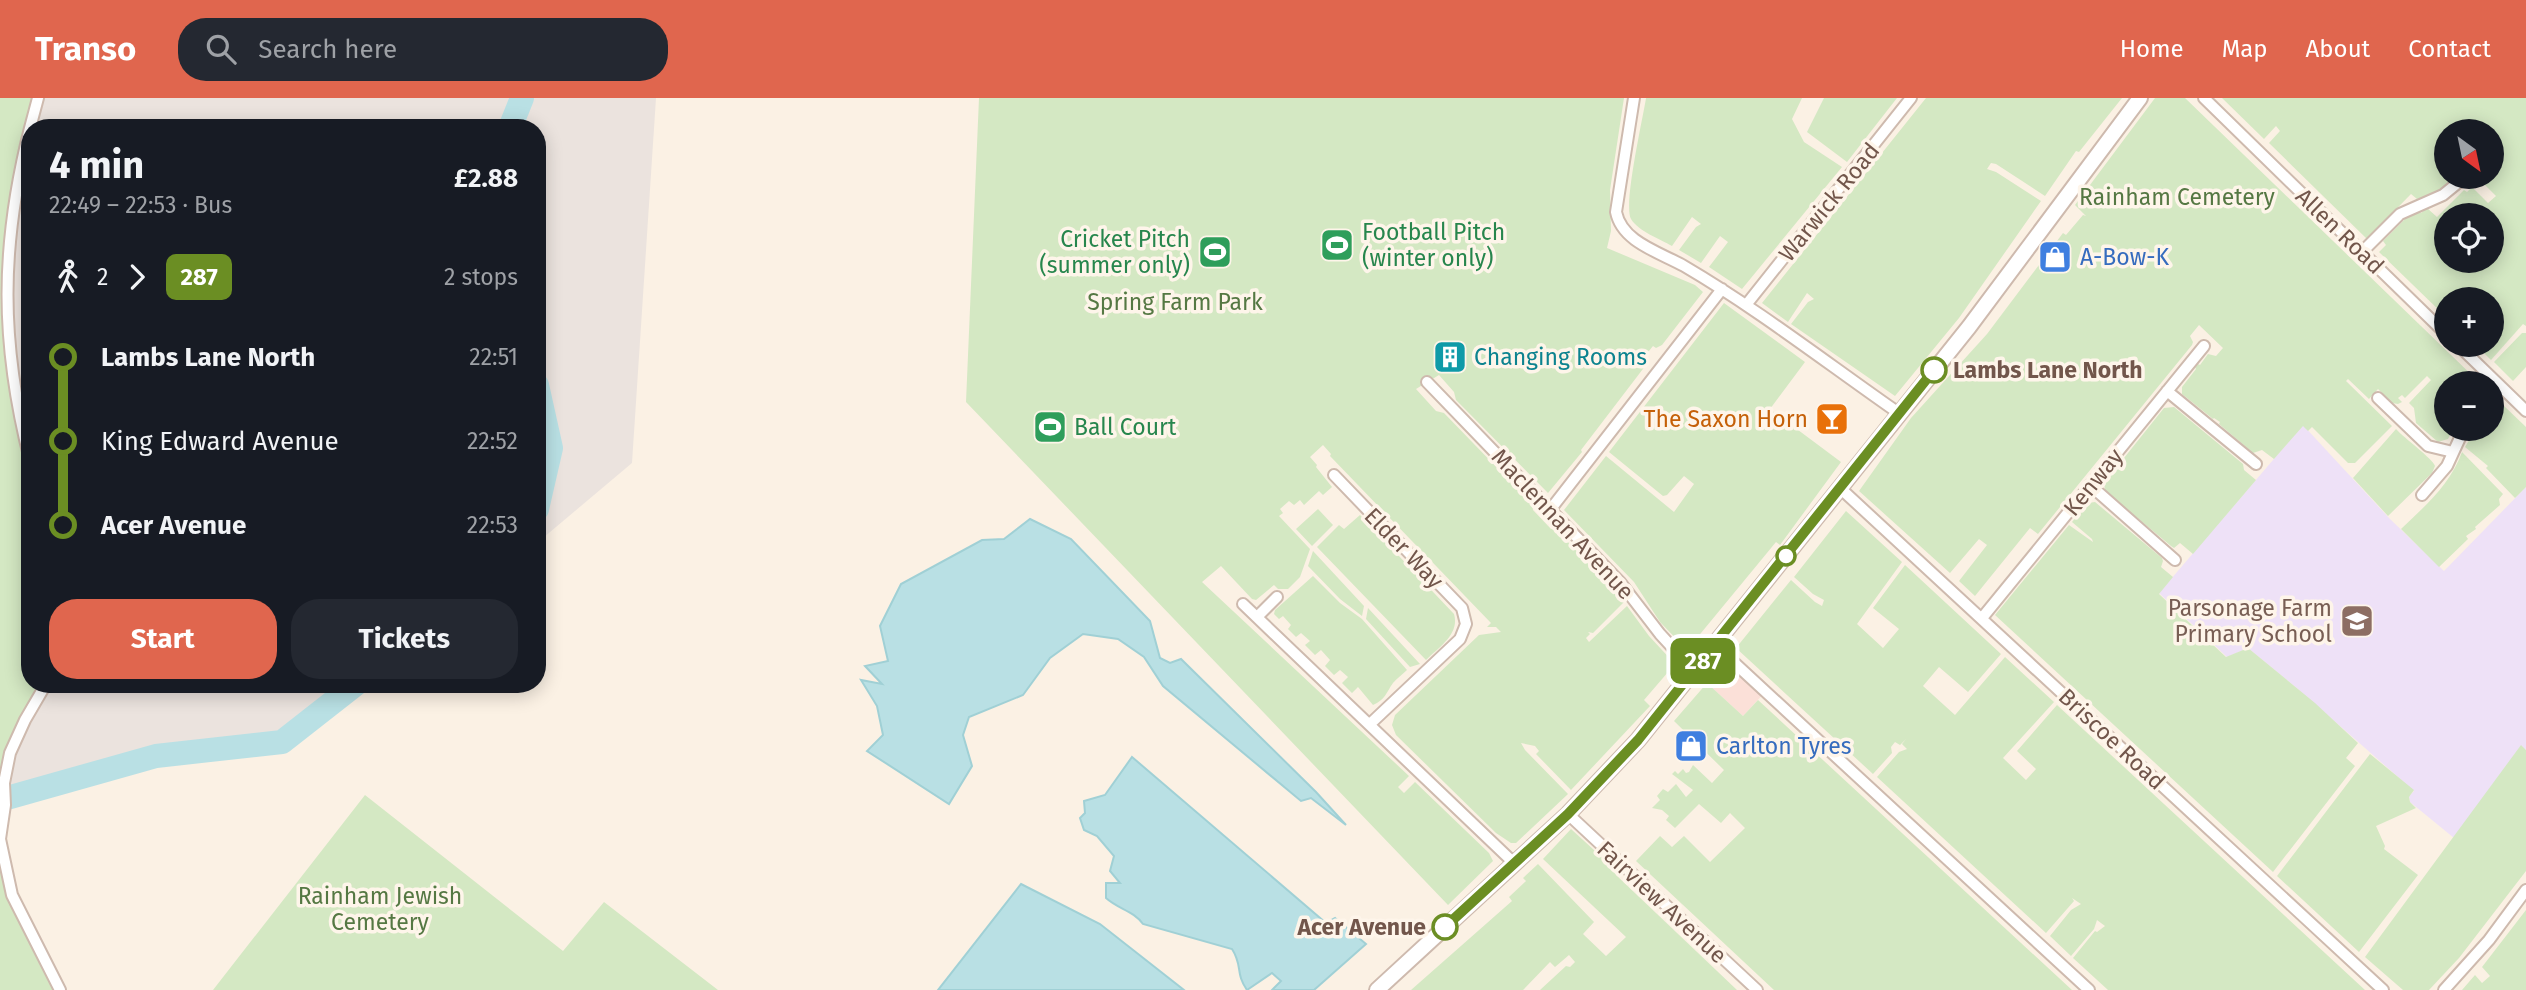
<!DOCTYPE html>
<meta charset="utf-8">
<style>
body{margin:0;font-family:"Fira Sans",sans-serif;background:#242831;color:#f1f3f6;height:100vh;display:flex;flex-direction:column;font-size:26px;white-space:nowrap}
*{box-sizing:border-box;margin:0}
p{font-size:23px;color:#9ea1a6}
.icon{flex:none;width:38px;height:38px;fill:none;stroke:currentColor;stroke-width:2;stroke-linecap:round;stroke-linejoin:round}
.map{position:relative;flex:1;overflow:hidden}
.sheet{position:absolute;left:21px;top:21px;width:525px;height:574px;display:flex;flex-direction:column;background:#171b24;border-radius:28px;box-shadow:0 4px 18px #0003}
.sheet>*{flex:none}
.badge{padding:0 14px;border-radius:10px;font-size:24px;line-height:46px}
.needle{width:46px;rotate:147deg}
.controls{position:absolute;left:2434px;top:21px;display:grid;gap:14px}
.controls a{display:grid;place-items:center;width:70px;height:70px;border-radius:50%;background:#171b24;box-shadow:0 4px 18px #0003;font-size:35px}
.map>.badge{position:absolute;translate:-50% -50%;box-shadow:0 0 0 4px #fff}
.legs{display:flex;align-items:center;gap:10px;height:77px;padding:0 28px;font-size:23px}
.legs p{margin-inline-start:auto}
.overview{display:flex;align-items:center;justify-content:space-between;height:119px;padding:0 28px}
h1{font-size:38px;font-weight:700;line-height:52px}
.action{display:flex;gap:14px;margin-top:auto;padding:14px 28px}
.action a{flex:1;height:80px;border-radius:28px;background:#e0664e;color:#fff;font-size:28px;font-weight:700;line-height:80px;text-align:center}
.action a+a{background:#242831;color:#f1f3f6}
ul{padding:0 28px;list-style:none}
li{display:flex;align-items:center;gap:24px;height:84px;font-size:26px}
li i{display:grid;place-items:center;width:10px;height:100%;margin:0 9px;background:currentColor}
li i::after{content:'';width:18px;height:18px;margin:-9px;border:5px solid;border-radius:50%;background:#171b24}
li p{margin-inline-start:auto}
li:first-child i{background:linear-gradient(#0000 50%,currentColor 0)}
li:last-child i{background:linear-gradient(currentColor 50%,#0000 0)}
header{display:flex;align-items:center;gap:42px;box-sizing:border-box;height:98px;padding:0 35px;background:#e0664e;color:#fff}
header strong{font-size:33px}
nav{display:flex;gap:38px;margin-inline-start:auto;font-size:24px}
.search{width:490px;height:63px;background:#242831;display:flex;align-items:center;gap:18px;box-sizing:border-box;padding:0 24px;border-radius:28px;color:#9ea1a6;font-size:26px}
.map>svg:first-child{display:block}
.commercial{fill:#fbe0d8}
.industrial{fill:#ebe3de}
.education{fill:#eee1f7}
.green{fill:#d4e8c3;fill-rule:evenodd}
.water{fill:#b9e0e4;stroke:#a0d0d5;stroke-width:2}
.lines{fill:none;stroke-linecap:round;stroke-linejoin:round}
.river{stroke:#b9e0e4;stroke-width:24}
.minor-casing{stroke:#cebaae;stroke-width:14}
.tertiary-casing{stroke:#cebaae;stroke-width:18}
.minor{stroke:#fff;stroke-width:10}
.tertiary{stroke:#fff;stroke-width:14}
.line-1-casing{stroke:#fff;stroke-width:16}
.line-1{stroke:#6b8e23;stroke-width:10}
.stop-1-dot{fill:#fff;stroke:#6b8e23;stroke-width:3.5}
.labels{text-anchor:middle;stroke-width:7;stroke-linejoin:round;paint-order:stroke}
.park-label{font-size:23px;fill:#557843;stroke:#fef5ea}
.street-label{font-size:23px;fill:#72564b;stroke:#fef5ea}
.leisure-label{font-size:23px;fill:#27864d;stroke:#fef5ea;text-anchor:start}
.shop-label{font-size:23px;fill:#366cbe;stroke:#fef5ea;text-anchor:start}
.culture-label{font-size:23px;fill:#0d838f;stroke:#fef5ea;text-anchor:start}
.stop-label{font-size:23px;font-weight:bold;fill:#72564b;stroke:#fef5ea;text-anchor:start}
.food-label{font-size:23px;fill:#c56008;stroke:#fef5ea;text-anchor:end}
.education-label{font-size:23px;fill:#785e54;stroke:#fef5ea;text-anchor:end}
</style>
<header>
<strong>Transo</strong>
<div class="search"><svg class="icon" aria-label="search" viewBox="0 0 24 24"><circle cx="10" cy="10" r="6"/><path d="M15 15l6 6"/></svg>Search here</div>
<nav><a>Home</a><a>Map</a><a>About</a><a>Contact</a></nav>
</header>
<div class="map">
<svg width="2526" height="892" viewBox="0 0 2526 892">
<rect width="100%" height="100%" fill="#fbf1e4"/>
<!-- commercial -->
<path class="commercial" d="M 1715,547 L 1766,593 L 1743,618 L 1694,573 Z"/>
<!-- industrial -->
<path class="industrial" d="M 38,0 L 656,0 L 632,365 L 537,445 L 537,30 L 30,30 Z
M 30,30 L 30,362 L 19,334 L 6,278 L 0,224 L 6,137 Z
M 41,586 L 365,586 L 285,652 L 238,649 L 156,658 L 0,690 Z"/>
<!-- education -->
<path class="education" d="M 2303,327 L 2390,421 L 2444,473 L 2526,389 L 2526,652 L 2521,648 L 2454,740 L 2410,704 L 2409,698 L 2414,693 L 2299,592 L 2248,550 L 2227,559 L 2159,495 Z"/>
<!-- green -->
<path class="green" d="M 0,0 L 38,0 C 27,45 13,91 6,137 C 0,212 2,289 30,360 L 30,586 L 41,586 L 0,685 Z
M 979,0 L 1624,0 L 1610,92 L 1611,133 L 1607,150 L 1695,187 L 1703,194 L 1662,247 L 1656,250 L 1653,248 L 1644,259 L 1649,263 L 1581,352 L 1582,354 L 1548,395 L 1456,302 L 1454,294 L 1439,277 L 1416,291 L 1436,313 L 1444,315 L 1532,406 L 1533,412 L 1551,431 L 1554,429 L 1624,504 L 1593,535 L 1588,534 L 1590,536 L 1586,540 L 1589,544 L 1627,508 L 1649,538 L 1675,566 L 1644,602 L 1650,608 L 1571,692 L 1536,656 L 1539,653 L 1535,648 L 1521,645 L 1525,652 L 1568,696 L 1516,745 L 1511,745 L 1496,735 L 1396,637 L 1392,627 L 1395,617 L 1479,537 L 1501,534 L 1496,529 L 1487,529 L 1491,525 L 1330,358 L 1331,356 L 1323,347 L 1310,359 L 1317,367 L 1316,369 L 1332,389 L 1323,397 L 1319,393 L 1304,407 L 1300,402 L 1294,407 L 1289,403 L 1280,411 L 1283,415 L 1279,418 L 1310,451 L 1300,479 L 1288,491 L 1278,491 L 1274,487 L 1256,502 L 1252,501 L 1221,468 L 1202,484 L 1409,678 L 1398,689 L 1404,695 L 1415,684 L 1489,755 L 1493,763 L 1448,807 L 966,304 Z
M 1646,0 L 1802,0 L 1792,21 L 1804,44 L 1842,69 L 1742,191 L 1709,169 L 1728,144 L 1720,138 L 1701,165 L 1679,152 L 1696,129 L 1701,126 L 1692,119 L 1672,148 C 1660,141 1638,133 1631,121 C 1623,107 1643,20 1646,0 Z
M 1824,0 L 1897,0 L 1847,64 L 1807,34 Z
M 1926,0 L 2122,0 L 2079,54 L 2076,53 L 2045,98 L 1996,66 L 1991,65 L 1987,71 L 1996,74 L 2041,103 L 1959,220 L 1895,298 L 1791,226 L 1808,204 L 1814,201 L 1807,195 L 1788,224 L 1762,205 Z
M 2155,0 L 2185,0 L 2480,285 L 2446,285 L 2446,331 L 2453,331 L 2448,341 L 2438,344 L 2416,325 L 2414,310 L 2409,305 L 2431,282 L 2427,278 L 2405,300 L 2402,297 L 2398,300 L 2402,304 L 2398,306 L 2392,305 L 2378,291 L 2369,301 L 2348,281 L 2346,283 L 2392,328 L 2355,365 L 2348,365 L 2312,329 L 2308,333 L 2303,328 L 2274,361 L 2262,352 L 2253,355 L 2219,326 L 2220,324 L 2214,320 L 2213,321 L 2182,296 L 2182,289 L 2196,271 L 2192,263 L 2200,267 L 2208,256 L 2216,258 L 2223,250 L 2199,227 L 2190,238 L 2193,244 L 2192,247 L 2038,436 L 2030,430 L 1975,498 L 1959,483 L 1987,447 L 1979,441 L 1950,475 L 1859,393 L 1911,320 L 1987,236 L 2063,135 L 2066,137 L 2083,117 L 2086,118 L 2075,107 Z
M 2222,0 L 2526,0 L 2526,228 L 2523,226 L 2491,262 L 2476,247 L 2492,247 L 2492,201 L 2446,201 L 2446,219 L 2379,154 L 2386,147 L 2383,143 L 2409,117 L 2419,113 L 2421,115 L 2427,110 L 2437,119 L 2464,92 L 2467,94 L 2472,89 L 2488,105 L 2496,98 L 2477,79 L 2492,79 L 2492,33 L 2446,33 L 2446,53 L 2442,58 L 2446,64 L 2446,79 L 2456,79 C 2447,92 2432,96 2417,101 L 2411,96 L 2367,141 L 2269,45 L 2280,33 L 2276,28 L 2264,41 ZM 2446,117 L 2492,117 L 2492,163 L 2446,163 Z
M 1724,205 L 1805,264 L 1770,311 L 1841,364 L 1780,447 L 1776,444 L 1687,552 L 1660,524 L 1634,484 L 1564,412 L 1606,358 L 1674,414 L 1694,386 L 1684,378 L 1667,397 L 1663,398 L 1609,354 Z
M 2522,235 L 2526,235 L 2526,269 L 2513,283 L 2494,264 Z
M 2499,307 L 2503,307 L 2526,329 L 2526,389 L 2515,400 L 2486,370 L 2488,368 L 2465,349 L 2476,331 L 2492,331 L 2492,314 Z
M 2174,309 L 2243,366 L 2244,372 L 2256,382 L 2193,456 L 2180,445 L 2174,450 L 2171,448 L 2105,393 L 2104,385 L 2164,310 Z
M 2396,331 C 2404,340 2433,361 2435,368 L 2432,375 L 2388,418 L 2353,380 Z
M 2462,354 L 2503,396 L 2499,401 L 2500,407 L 2475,429 L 2476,431 L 2466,438 L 2468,441 L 2439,469 L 2401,431 C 2425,408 2450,387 2462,354 Z
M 2095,404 L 2162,460 L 2163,463 L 2161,469 L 2173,479 L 2159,496 L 2226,559 L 2248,550 L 2315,605 L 2358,645 L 2346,660 L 2355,668 L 2273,774 L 1995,517 L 2069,427 L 2093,444 L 2092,441 L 2072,424 L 2088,405 Z
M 1318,411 L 1333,427 L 1312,448 L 1296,431 Z
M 1846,413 L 1902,464 L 1857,526 L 1883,550 L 1899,531 L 1873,510 L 1905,467 L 2001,556 L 1968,594 L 1939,569 L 1923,588 L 1955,617 L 2005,559 L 2054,604 L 2003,660 L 2026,682 L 2036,671 L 2017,653 L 2057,607 L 2365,892 L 2108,892 L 2073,860 L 2095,833 L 2097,834 L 2105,828 L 2097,822 L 2094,831 L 2071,858 L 2050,838 L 2071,812 L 2081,806 L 2072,800 L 2074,803 L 2046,835 L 1877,679 L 1899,654 L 1907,651 L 1902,646 L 1906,641 L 1900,647 L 1895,644 L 1891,649 L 1892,655 L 1873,676 L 1736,550 L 1791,482 L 1815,504 L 1822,508 L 1824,502 L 1813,496 L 1794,479 Z
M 1360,417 L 1454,516 C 1460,536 1439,549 1426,562 L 1317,449 L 1339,427 L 1344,431 Z
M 1313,453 L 1364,508 L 1362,518 L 1340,501 L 1308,468 Z
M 1313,478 L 1340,505 L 1362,521 L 1407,572 C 1403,576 1397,580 1393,585 C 1386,595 1385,602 1373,607 L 1358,589 L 1352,595 L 1342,585 L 1348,579 L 1340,572 L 1334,577 L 1325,568 L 1330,562 L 1321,552 L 1315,557 L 1305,547 L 1310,543 L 1301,535 L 1296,539 L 1288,531 L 1291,527 L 1283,518 L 1279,521 L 1274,516 L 1275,512 Z
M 1368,510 L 1420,566 L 1410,569 L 1366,521 Z
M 1707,585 L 1743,618 L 1758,602 L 2072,892 L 1774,892 L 1636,763 L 1660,738 L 1672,749 L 1684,738 L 1710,764 L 1745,730 L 1730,715 L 1721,725 L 1699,706 L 1675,730 L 1666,722 L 1669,718 L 1662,712 L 1652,710 L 1660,702 L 1657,698 L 1663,691 L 1668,694 L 1676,686 L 1686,699 L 1693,692 L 1672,676 L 1675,673 L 1678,676 L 1683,671 L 1686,675 L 1689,674 L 1693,667 L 1712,685 L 1724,672 L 1674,623 Z
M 2521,647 L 2526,652 L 2526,773 L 2459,860 L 2429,892 L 2403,892 L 2365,859 Z
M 2370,656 L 2414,692 L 2409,699 L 2410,704 L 2416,710 L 2376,728 L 2385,748 L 2384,751 L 2418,777 L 2359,854 L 2277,778 Z
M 365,697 L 563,853 L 604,804 L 718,892 L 213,892 Z
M 1571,731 L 1618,774 L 1616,777 L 1737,892 L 1540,892 L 1566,868 L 1570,869 L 1575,864 L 1569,857 L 1555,869 L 1550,864 L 1523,892 L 1411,892 L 1512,803 L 1509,799 L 1526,783 L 1523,780 L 1538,766 L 1594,824 L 1583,836 L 1606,858 L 1626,839 L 1543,761 Z
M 0,741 L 12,797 L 60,892 L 0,892 Z
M 2526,812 L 2526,892 L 2462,892 L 2475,877 L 2482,885 L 2490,878 L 2482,869 Z"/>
<!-- water -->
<path class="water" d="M 1030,421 L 1071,441 L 1150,523 L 1160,560 L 1170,565 L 1181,561 L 1316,694 L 1346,727 L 1311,700 L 1301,703 L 1163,588 L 1144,559 L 1118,541 L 1083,536 L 1050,560 L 1023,597 L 969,619 L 963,637 L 972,668 L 949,706 L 867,653 L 883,637 L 877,608 L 861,582 L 882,586 L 865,568 L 888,563 L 880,528 L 901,486 L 982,442 L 1004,441 Z
M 1132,659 L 1326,825 L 1335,820 L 1366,846 L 1314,892 L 1272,892 L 1281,883 L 1272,875 L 1247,892 C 1235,875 1243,868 1232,851 L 1143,826 C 1134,813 1118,811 1106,800 L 1106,785 L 1120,785 L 1110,773 L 1114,758 L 1097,738 L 1084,732 L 1080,720 L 1085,715 L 1084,703 L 1105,697 Z
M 1021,786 L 1100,826 L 1184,892 L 938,892 Z"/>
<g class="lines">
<!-- river -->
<path class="river" d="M 510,30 L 522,0
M 537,287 L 551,350 L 537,411
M 0,702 L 156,658 L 282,644 L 356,586"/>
<defs>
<path id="minor" d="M 1634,0 L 1616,114 C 1622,144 1659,154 1684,168 C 1759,212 1828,266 1900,316
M 2204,0 L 2446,236
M 30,30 C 0,149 0,244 30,362
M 30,30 L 38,0
M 2362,154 L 2400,116 L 2443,97 L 2465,79
M 1746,207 L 1911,0
M 2458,247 L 2526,313
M 1427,284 L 1620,484 L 1660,536 L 1694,573
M 2167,293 L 2256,366
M 2378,300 L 2428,348 L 2453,354
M 2492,301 L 2502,290
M 1334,377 L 1462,510 L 1466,526 L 1460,541 L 1370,626
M 2090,387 L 2175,462
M 1840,390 L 2383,892
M 2422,397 L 2447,368 L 2464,331
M 1550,412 L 1722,191
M 1243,506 L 1515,766
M 1257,519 L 1277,499
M 1982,520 L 2204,248
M 1715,547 L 2089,892
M 46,586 L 25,622 L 10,655 L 4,685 L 5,707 L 0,741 L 12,797 L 60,892
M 1568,716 L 1757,892
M 2444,892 L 2489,842 L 2526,792"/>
<path id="tertiary" d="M 1377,892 L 1568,716 L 1638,642 L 1969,229 L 2140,0"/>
</defs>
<!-- minor casing -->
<use href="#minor" class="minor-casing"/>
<!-- tertiary casing -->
<use href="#tertiary" class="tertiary-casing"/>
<!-- minor -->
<use href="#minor" class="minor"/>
<!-- tertiary -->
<use href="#tertiary" class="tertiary"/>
</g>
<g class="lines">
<defs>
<path id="line-1" d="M 1445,829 L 1568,716 L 1638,642 L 1934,272"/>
</defs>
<!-- line-1 casing -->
<use href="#line-1" class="line-1-casing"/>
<!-- line-1 -->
<use href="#line-1" class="line-1"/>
</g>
<!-- icons -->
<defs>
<symbol id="stadium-square" viewBox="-11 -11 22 22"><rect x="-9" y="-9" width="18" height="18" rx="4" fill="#2e9e5b" stroke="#fef5ea"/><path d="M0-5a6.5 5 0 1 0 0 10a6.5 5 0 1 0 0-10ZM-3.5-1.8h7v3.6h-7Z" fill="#fff"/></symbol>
<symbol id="shop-square" viewBox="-11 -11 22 22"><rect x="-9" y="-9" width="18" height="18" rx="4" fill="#3f7fe0" stroke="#fef5ea"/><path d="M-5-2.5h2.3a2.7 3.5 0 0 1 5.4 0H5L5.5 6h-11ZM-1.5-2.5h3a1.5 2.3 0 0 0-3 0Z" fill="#fff"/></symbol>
<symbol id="building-square" viewBox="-11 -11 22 22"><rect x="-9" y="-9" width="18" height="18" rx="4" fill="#0f9aa8" stroke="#fef5ea"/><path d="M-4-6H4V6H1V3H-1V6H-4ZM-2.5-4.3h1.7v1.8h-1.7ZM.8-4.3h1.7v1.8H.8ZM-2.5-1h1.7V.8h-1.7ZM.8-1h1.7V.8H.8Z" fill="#fff"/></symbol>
<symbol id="bar-square" viewBox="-11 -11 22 22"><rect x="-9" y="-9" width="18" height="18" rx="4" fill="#e8710a" stroke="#fef5ea"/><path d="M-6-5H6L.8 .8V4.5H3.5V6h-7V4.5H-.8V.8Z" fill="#fff"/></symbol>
<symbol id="school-square" viewBox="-11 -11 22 22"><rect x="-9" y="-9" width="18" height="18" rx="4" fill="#8d6e63" stroke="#fef5ea"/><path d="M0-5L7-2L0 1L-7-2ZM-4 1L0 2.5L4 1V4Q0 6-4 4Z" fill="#fff"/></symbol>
</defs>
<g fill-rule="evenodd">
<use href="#stadium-square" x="1318" y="128" width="38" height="38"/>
<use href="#stadium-square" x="1196" y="135" width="38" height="38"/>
<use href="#shop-square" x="2036" y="140" width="38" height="38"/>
<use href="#building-square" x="1431" y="240" width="38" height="38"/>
<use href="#bar-square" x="1813" y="302" width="38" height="38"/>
<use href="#stadium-square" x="1031" y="310" width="38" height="38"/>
<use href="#school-square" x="2338" y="504" width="38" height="38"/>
<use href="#shop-square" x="1672" y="629" width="38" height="38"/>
</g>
<!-- markers -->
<g class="stop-1-dot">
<circle cx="1934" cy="272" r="12"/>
<circle cx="1786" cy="458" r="9"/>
<circle cx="1445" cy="829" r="12"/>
</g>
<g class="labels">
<!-- park labels -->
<g class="park-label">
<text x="2177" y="107">Rainham Cemetery</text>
<text x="1175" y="212">Spring Farm Park</text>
<text x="380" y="806">Rainham Jewish<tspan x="380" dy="26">Cemetery</tspan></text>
</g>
<!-- street labels -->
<g class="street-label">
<text transform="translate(1829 104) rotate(-51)" y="8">Warwick Road</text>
<text transform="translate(2340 133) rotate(44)" y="8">Allen Road</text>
<text transform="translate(2093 384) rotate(-51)" y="8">Kenway</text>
<text transform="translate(1563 426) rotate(47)" y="8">Maclennan Avenue</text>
<text transform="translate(1404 450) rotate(46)" y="8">Elder Way</text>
<text transform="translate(2112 641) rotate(43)" y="8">Briscoe Road</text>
<text transform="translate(1662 804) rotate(43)" y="8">Fairview Avenue</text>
</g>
<!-- leisure labels -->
<g class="leisure-label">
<text x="1362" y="142">Football Pitch<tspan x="1362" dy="26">(winter only)</tspan></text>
<text x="1190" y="149" text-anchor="end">Cricket Pitch<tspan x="1190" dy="26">(summer only)</tspan></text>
<text x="1074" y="337">Ball Court</text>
</g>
<!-- shop labels -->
<g class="shop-label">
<text x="2080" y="167">A-Bow-K</text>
<text x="1716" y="656">Carlton Tyres</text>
</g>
<!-- culture labels -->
<g class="culture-label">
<text x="1474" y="267">Changing Rooms</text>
</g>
<!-- stop labels -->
<g class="stop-label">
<text x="1953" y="280">Lambs Lane North</text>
<text x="1426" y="837" text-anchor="end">Acer Avenue</text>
</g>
<!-- food labels -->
<g class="food-label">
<text x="1808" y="329">The Saxon Horn</text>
</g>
<!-- education labels -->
<g class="education-label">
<text x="2332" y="518">Parsonage Farm<tspan x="2332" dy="26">Primary School</tspan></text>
</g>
</g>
</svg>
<div class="controls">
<a><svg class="needle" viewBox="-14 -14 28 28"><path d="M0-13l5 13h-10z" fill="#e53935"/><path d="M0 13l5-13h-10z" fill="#9ea1a6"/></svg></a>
<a><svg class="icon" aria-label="locate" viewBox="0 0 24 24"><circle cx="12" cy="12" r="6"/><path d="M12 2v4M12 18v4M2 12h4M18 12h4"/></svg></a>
<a>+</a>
<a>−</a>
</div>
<b class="badge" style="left:1703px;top:563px;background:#6b8e23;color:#fff">287</b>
<section class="sheet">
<div class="overview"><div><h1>4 min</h1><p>22:49 – 22:53 · Bus</p></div><b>£2.88</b></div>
<div class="legs"><svg class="icon" aria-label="walk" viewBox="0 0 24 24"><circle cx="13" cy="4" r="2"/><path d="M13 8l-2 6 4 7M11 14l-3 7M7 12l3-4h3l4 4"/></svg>2<svg class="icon" aria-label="forward" viewBox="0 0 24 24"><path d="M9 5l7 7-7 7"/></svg><b class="badge" style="background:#6b8e23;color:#fff">287</b><p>2 stops</p></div>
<ul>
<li><i style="color:#6b8e23"></i><b>Lambs Lane North</b><p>22:51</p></li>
<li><i style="color:#6b8e23"></i><span>King Edward Avenue</span><p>22:52</p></li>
<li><i style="color:#6b8e23"></i><b>Acer Avenue</b><p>22:53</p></li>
</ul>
<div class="action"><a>Start</a><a>Tickets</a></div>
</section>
</div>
